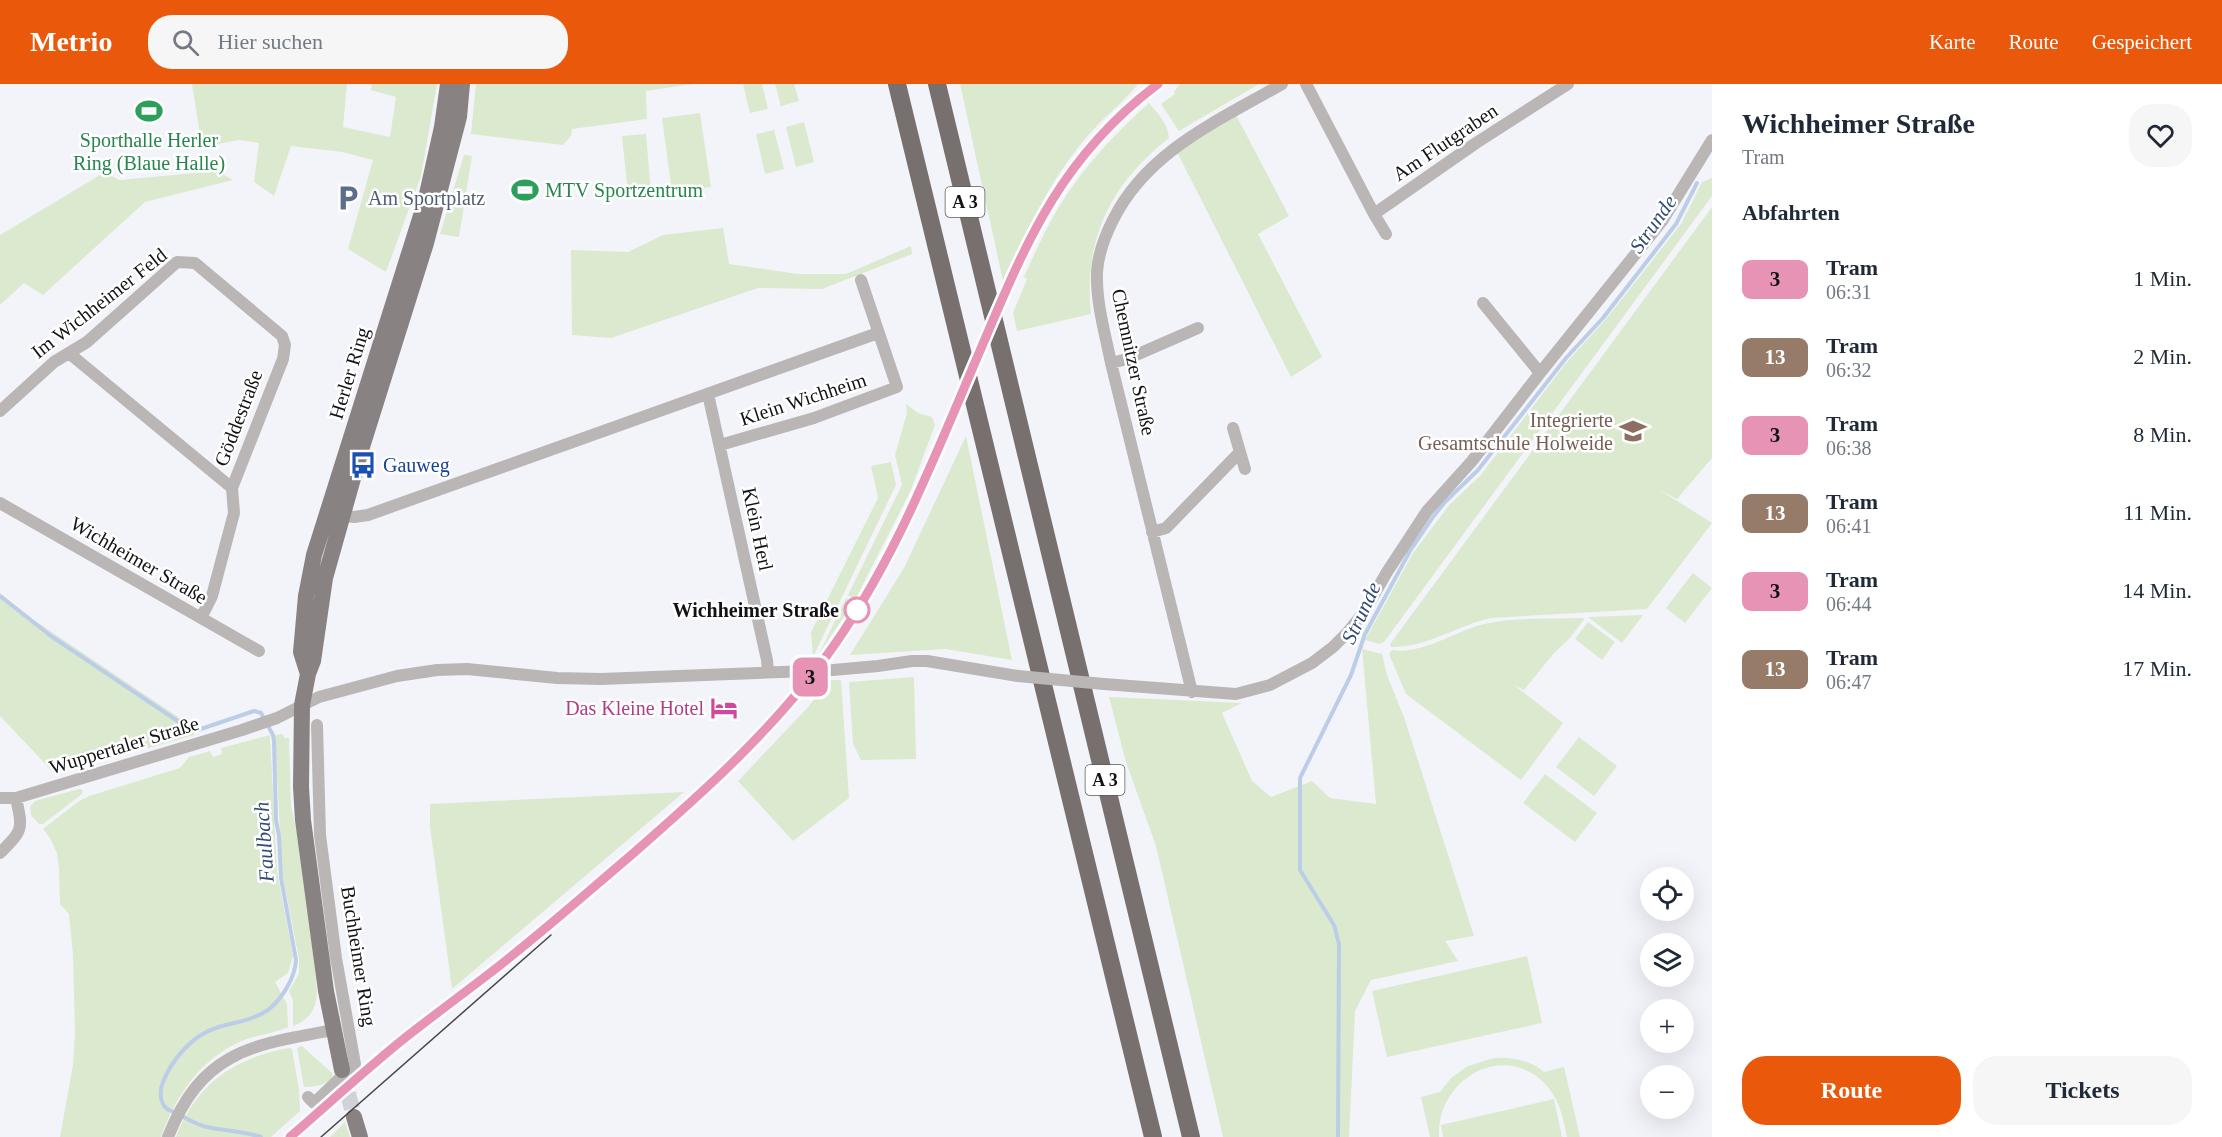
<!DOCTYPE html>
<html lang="de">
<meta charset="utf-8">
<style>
body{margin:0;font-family:Georgia,serif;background:#f6f6f7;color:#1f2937;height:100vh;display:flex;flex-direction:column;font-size:22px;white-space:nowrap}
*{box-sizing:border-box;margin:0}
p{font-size:20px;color:#747a83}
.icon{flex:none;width:33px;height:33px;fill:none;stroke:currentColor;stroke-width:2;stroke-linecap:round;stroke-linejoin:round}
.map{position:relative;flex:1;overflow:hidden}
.panel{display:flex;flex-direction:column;background:#fff;width:510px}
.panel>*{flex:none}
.badge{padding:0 12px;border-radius:9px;font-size:21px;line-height:39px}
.controls{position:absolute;left:1640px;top:783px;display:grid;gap:12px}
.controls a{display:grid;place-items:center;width:54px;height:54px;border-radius:50%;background:#fff;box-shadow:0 6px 24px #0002;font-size:30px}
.map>.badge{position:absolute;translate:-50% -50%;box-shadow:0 0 0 3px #fff}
h2{padding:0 30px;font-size:22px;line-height:54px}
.round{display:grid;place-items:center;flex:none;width:63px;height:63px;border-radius:24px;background:#f6f6f7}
.summary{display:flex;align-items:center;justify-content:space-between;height:102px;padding:0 30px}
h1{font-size:28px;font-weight:800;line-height:45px}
.action{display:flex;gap:12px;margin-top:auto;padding:12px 30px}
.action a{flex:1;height:69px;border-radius:24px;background:#ea580c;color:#fff;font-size:24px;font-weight:800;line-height:69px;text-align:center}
.action a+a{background:#f6f6f7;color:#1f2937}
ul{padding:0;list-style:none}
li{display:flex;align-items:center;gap:18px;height:78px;padding:0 30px}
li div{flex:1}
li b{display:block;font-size:22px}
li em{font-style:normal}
li .badge{min-width:66px;font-weight:700;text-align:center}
header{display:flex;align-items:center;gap:36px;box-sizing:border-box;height:84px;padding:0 30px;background:#ea580c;color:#fff}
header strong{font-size:28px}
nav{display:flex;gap:33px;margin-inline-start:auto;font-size:21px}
.search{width:420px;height:54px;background:#f6f6f7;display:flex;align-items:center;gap:15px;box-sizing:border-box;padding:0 21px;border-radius:24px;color:#747a83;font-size:22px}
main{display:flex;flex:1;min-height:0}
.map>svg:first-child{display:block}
.green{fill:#dbe9cf}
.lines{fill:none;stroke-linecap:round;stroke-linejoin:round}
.stream{stroke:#bccde8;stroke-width:4}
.major-tunnel{stroke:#d1d2d8;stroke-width:16;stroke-dasharray:16 8;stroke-linecap:butt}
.minor{stroke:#bab6b6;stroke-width:12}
.major{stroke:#898282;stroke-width:16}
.highway{stroke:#77706f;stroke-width:18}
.tram{stroke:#47474a;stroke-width:1.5}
.minor-bridge{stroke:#bab6b6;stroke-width:12}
.line-casing{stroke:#fff;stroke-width:14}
.line{stroke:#e693b5;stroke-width:9}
.stop-dot{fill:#fff;stroke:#e693b5;stroke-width:3}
.labels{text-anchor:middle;stroke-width:5;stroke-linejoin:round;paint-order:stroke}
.shield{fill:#fff;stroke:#5a5a5b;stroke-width:1.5}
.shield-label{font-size:18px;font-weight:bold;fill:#131315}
.leisure-label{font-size:20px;fill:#27864d;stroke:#fff}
.street-label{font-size:20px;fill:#131315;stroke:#fff}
.service-label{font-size:20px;fill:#4e5e75;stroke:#fff;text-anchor:start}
.education-label{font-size:20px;fill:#785e54;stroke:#fff;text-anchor:end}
.transit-label{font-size:20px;fill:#164399;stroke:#fff;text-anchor:start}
.stop-label{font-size:20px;font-weight:bold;fill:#131315;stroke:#fff;text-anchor:end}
.hotel-label{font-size:20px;fill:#b23c85;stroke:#fff;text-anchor:end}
.water-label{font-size:21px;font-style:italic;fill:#324b72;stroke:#fff}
</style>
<header>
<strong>Metrio</strong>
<div class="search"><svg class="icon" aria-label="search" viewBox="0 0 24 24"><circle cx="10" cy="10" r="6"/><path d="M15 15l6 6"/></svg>Hier suchen</div>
<nav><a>Karte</a><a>Route</a><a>Gespeichert</a></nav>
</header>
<main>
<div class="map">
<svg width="1712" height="1053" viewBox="0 0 1712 1053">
<rect width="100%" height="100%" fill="#f3f4fa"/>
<!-- green -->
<path class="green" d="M 192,0 L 347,0 L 343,43 L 390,53 L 396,13 L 371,6 L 372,0 L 437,0 L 421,92 L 386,188 L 348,165 L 373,76 L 342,68 L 291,62 L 274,112 L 254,98 L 259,59 L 239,56 L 202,63 Z
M 476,0 L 692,0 L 646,7 L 647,35 L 572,45 L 571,52 L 563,61 L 471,50 Z
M 743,0 L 762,0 L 768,25 L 750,29 Z
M 775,0 L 794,0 L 799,17 L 781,22 Z
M 960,0 L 1138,0 C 1125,17 1107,30 1093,46 C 1053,89 1028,145 1003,197 Z
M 1180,0 L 1259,0 L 1179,47 L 1161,20 L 1175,10 L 1174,8 Z
M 1149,19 C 1157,29 1168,39 1169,54 C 1111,99 1083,156 1091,230 L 1017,247 L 1013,229 L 1027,195 L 1024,193 C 1033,174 1041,154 1052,135 C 1077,90 1111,53 1149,19 Z
M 700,29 L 711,103 L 672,108 L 662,34 Z
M 1236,31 L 1289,132 L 1258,150 L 1322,273 L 1291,293 L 1177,68 Z
M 804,38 L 814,78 L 796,83 L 786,43 Z
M 774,46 L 784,85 L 765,90 L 756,50 Z
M 646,50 L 651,108 L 628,110 L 622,52 Z
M 464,71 L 472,72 L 459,153 L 440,150 Z
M 217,87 L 233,96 L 145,118 L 43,211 L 24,199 L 0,221 L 0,151 L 105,88 L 119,96 Z
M 1712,94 L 1712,112 L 1384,558 L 1379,560 L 1365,556 L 1413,469 L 1450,420 L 1480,392 L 1566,279 L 1606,235 L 1681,140 L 1702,98 Z
M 1712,123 L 1712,374 L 1677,415 L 1658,405 L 1712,439 L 1647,525 L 1491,534 C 1458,541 1426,564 1391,563 L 1390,560 Z
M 723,144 L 729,180 L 798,190 L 846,190 L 911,162 L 912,170 L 822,205 L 758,204 L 611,254 L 572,251 L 571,166 L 628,168 L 663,151 Z
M 906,320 L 918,329 L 932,333 L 935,341 L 910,408 L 855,516 L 848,511 L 902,401 L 895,371 L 907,329 Z
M 966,352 L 1012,576 L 945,565 L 850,571 L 904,484 Z
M 891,378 L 896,401 L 813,573 L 811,548 L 878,414 L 871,382 Z
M 1693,489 L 1712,504 L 1685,539 L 1666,524 Z
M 0,509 L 34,536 L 193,643 L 194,651 L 149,664 L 141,662 L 53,688 L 0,632 Z
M 846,514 L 853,519 L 819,570 Z
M 1643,531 L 1622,559 L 1588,533 Z
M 1585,534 L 1570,554 L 1554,569 L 1524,606 L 1514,601 L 1563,639 L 1521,696 L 1406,610 L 1389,570 L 1392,566 C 1421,571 1456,547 1484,540 C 1516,533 1552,535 1585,534 Z
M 1588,538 L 1615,558 L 1602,576 L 1575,555 Z
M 1362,565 L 1382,570 L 1387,591 L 1405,636 L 1474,852 L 1445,857 L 1458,877 L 1371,896 L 1355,927 L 1349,1053 L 1223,1053 L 1156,762 L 1126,678 L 1109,613 L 1242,619 L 1222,629 L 1252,697 L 1271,713 L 1312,697 L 1330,714 L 1376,720 Z
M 914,593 L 916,675 L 861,676 L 853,660 L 849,598 Z
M 829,596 L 841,596 L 849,714 L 793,757 L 738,697 L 809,622 Z
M 283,650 L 284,654 L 289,654 L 291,722 L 306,788 L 317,908 C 316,926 310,935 293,942 L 293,916 L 289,907 L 299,889 L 299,875 L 282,788 L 275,651 Z
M 270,651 L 277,787 L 293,872 L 288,889 L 275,898 L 287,920 L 288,943 C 277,949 257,951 244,956 C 202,973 175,1012 161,1053 L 60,1053 L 73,981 L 75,949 L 73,871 L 69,830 L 60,820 L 59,785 L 57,769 L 50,754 L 43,745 L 79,717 L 89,712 L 180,684 L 189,673 L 210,667 L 213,673 L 222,670 L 221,664 Z
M 1579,653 L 1617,682 L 1594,712 L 1556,683 Z
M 1545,690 L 1597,729 L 1575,758 L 1523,719 Z
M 79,705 L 83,706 L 82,710 L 43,740 L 39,740 L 31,731 L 30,723 L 35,717 Z
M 684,708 L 452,905 L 430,743 L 430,720 Z
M 1527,872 L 1542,939 L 1387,973 L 1372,907 Z
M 302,962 L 332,989 L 333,994 C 326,1001 314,1003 304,1003 L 297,964 Z
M 289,964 L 292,965 L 299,1006 L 300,1027 L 271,1053 L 176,1053 C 196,1000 234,974 289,964 Z
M 1494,974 C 1512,973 1530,976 1544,988 L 1564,983 L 1580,1053 L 1567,1053 C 1563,1034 1560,1017 1547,1002 C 1505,955 1436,995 1439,1053 L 1430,1053 L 1421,1013 L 1440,1008 L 1451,994 L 1468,982 Z
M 1554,1015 L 1562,1053 L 1443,1053 L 1441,1041 Z
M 345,1038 L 350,1053 L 330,1053 Z"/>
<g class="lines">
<!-- stream -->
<path class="stream" d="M 0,512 L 51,552 L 188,644 L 195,647 L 254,627 L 261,629 L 273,651 L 274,657 L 276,736 L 279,752 L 281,794 L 296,876 C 295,894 282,915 268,926 C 252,937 234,938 216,944 C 193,951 172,975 163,998 C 160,1005 159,1017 166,1024 C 168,1026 174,1028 178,1030 C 187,1035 197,1041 207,1043 C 225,1047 243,1047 261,1053
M 1338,1053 L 1339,860 L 1334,841 L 1300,786 L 1300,694 L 1351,591 L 1365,550 L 1410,467 L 1433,433 L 1445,418 L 1478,386 L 1566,274 L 1603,234 L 1676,140 L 1697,99"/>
<!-- major-tunnel -->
<path class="major-tunnel" d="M 342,986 L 354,1033"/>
<!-- minor -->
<path class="minor" d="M 1306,0 L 1374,130 L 1476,59 L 1568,0
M 1374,130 L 1386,150
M 1483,219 L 1540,289
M 70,270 L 232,404
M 1111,279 L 1127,275 L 1198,244
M 708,310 L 767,576 L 768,588
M 0,327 L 54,278 L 87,258 L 177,178 L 195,179 L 282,252 L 285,261 L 283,275 L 232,404 L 234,429 L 212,512 L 201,534
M 720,361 L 814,334 L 897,303 L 861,196
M 1240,368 L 1245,385
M 0,419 L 259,567
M 335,431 L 354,433 L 368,431 L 878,249
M 1152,448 L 1166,444 L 1240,368 L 1233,344
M 1104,600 L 1236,610 L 1270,601 L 1312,579 L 1333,563 L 1347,549 L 1364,528 L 1387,488 L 1427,427 L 1472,377 L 1540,289 L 1662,137 L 1712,56
M 1192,608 L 1111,279 C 1105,249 1096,219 1097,188 C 1098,170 1105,152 1113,136 C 1147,67 1218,37 1282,0
M 0,714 L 16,714 L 242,646 L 277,634 L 319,613 L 397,592 L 437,586 L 467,585 L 557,594 L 601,595 L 833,586 L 878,582 L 912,577 L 927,577 L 1018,592
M 0,769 C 23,746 23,746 16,714
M 308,1013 L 314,1019 L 355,980 L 336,874 L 320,751 L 317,641
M 168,1053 C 202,967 251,961 333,946"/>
<!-- major -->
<path class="major" d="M 308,590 L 301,568 L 306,512 L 314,471 L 425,119 L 442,43 L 448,0
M 342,986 L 326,907 L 303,736 L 301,703 L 302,621 L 308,590 L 313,577 L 325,494 L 361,366 L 426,159 L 459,33 L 462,0
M 354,1033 L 360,1053"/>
<!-- highway -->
<path class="highway" d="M 897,0 L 1153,1053
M 937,0 L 1191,1053"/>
<!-- tram -->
<path class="tram" d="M 290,1053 C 327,1021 363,988 401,957 C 430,934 460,912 490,889 C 538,852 583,812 629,773 C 700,711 769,650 825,574 C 892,483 932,379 976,276 C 1024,164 1057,76 1158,0
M 321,1053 L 551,851"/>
<!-- minor-bridge -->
<path class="minor-bridge" d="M 1018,592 L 1104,600"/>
</g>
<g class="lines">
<defs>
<path id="line" d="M 290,1053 C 327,1021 363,988 401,957 C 430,934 460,912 490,889 C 538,852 583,812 629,773 C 700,711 769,650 825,574 C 892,483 932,379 976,276 C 1024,164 1057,76 1158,0"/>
</defs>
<!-- line casing -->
<use href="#line" class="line-casing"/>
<!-- line -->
<use href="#line" class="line"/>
</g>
<!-- icons -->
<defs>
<symbol id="stadium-bare" viewBox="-9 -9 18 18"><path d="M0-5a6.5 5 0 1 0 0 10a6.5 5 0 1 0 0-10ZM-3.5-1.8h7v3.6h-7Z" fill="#2e9e5b" stroke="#fff" stroke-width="2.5" paint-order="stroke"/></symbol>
<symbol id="parking-bare" viewBox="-9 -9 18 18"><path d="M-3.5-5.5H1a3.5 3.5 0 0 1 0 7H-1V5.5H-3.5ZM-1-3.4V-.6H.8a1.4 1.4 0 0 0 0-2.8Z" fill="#5c6f8a" stroke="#fff" stroke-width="2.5" paint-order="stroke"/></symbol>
<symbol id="school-bare" viewBox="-9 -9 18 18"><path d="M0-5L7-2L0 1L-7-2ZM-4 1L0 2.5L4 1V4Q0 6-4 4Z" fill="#8d6e63" stroke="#fff" stroke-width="2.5" paint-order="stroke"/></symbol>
<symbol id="bus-bare" viewBox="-9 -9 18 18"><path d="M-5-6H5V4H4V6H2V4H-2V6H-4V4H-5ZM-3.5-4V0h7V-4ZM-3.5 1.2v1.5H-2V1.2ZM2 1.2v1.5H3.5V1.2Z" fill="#1a4fb4" stroke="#fff" stroke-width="2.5" paint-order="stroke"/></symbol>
<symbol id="hotel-bare" viewBox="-9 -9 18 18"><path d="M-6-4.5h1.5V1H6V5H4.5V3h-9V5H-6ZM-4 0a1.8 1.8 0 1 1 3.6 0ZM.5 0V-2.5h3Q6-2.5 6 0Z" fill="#d1479c" stroke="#fff" stroke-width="2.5" paint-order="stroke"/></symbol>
</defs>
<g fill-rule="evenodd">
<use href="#stadium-bare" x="130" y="8" width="38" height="38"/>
<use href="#stadium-bare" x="506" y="87" width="38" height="38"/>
<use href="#parking-bare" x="329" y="95" width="38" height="38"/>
<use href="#school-bare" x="1614" y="328" width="38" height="38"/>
<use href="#bus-bare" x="344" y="362" width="38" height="38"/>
<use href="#hotel-bare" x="705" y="605" width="38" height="38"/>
</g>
<!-- markers -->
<circle class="stop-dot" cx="857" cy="526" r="12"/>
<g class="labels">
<!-- shield labels -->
<g class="shield">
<rect x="945.5" y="103" width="39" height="30" rx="4.5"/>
<rect x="1085.5" y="681" width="39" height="30" rx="4.5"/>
</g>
<g class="shield-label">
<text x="965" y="124">A 3</text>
<text x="1105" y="702">A 3</text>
</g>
<!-- leisure labels -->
<g class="leisure-label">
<text x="149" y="63">Sporthalle Herler<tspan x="149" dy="23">Ring (Blaue Halle)</tspan></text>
<text x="545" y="113" text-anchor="start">MTV Sportzentrum</text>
</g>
<!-- street labels -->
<g class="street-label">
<text transform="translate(1445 58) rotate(-34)" y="7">Am Flutgraben</text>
<text transform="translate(99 219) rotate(-38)" y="7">Im Wichheimer Feld</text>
<text transform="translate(1134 278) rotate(78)" y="7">Chemnitzer Straße</text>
<text transform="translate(349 289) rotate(-73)" y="7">Herler Ring</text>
<text transform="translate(803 315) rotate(-18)" y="7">Klein Wichheim</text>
<text transform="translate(238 334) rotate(-69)" y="7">Göddestraße</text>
<text transform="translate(758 445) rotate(78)" y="7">Klein Herl</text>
<text transform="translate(139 476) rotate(30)" y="7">Wichheimer Straße</text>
<text transform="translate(124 661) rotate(-17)" y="7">Wuppertaler Straße</text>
<text transform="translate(359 872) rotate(81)" y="7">Buchheimer Ring</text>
</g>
<!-- service labels -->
<g class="service-label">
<text x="368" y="121">Am Sportplatz</text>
</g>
<!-- education labels -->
<g class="education-label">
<text x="1613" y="343">Integrierte<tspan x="1613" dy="23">Gesamtschule Holweide</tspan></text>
</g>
<!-- transit labels -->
<g class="transit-label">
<text x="383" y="388">Gauweg</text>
</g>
<!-- stop labels -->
<g class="stop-label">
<text x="839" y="533">Wichheimer Straße</text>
</g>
<!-- hotel labels -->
<g class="hotel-label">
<text x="704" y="631">Das Kleine Hotel</text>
</g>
<!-- water labels -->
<g class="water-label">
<text transform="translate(1653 140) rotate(-55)" y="7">Strunde</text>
<text transform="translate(1361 529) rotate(-65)" y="7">Strunde</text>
<text transform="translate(264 758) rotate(-94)" y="7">Faulbach</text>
</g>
</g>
</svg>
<div class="controls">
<a><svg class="icon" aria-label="locate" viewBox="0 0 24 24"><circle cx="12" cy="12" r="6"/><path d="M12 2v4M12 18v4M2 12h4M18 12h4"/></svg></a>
<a><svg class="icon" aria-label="layers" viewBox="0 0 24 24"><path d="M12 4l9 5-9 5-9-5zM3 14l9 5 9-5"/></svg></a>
<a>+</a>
<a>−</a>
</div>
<b class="badge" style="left:810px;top:593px;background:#e693b5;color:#111">3</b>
</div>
<section class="panel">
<div class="summary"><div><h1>Wichheimer Straße</h1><p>Tram</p></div><a class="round"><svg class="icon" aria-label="heart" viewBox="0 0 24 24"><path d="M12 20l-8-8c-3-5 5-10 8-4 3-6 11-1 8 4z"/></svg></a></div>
<h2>Abfahrten</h2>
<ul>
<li><span class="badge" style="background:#e693b5;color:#111">3</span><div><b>Tram</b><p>06:31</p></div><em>1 Min.</em></li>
<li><span class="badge" style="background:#967b68;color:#fff">13</span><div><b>Tram</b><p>06:32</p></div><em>2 Min.</em></li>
<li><span class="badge" style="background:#e693b5;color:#111">3</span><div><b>Tram</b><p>06:38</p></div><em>8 Min.</em></li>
<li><span class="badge" style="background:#967b68;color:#fff">13</span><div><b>Tram</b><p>06:41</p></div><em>11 Min.</em></li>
<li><span class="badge" style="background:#e693b5;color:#111">3</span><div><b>Tram</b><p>06:44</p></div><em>14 Min.</em></li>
<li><span class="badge" style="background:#967b68;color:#fff">13</span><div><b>Tram</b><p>06:47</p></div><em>17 Min.</em></li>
</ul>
<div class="action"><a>Route</a><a>Tickets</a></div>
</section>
</main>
